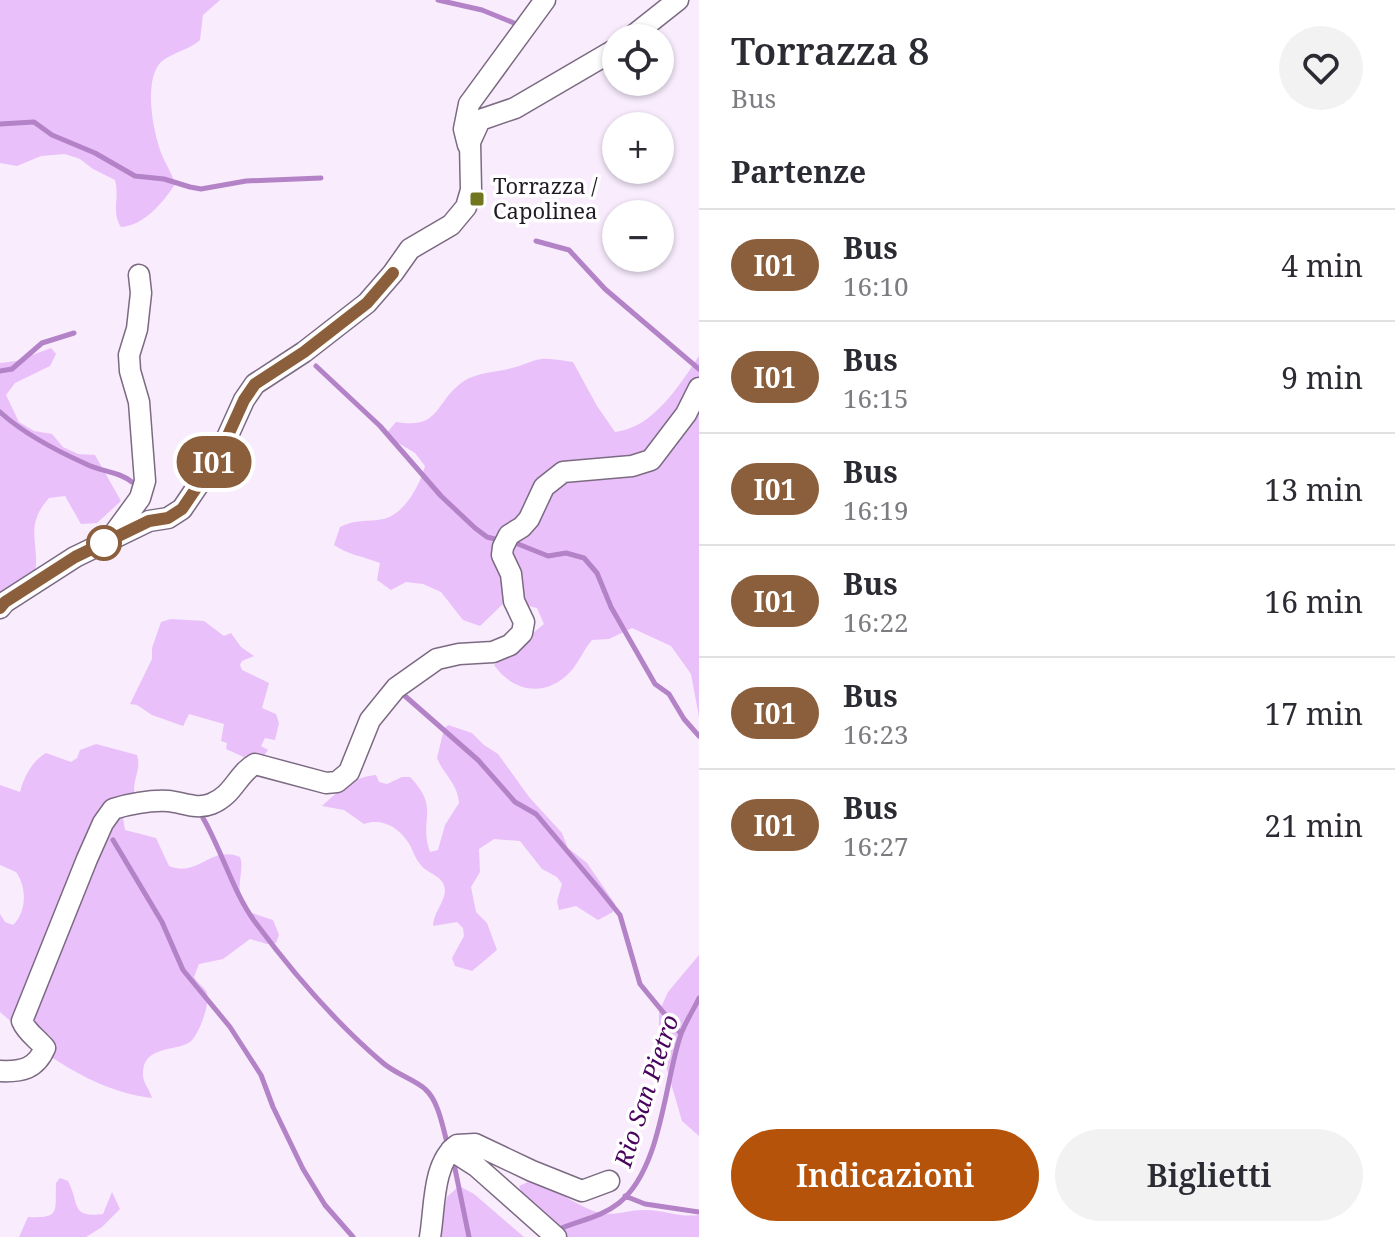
<!DOCTYPE html>
<html lang="it">
<meta charset="utf-8">
<style>
body{margin:0;font-family:"Noto Serif",serif;background:#f2f2f3;color:#2b2b33;height:100vh;display:flex;flex-direction:column;font-size:30px;white-space:nowrap}
*{box-sizing:border-box;margin:0}
p{font-size:26px;color:#7c7c81}
.icon{flex:none;width:44px;height:44px;fill:none;stroke:currentColor;stroke-width:2;stroke-linecap:round;stroke-linejoin:round}
.map{position:relative;flex:1;overflow:hidden}
.details{display:flex;flex-direction:column;background:#fff;width:696px}
.details>*{flex:none}
.badge{padding:0 16px;border-radius:26px;font-size:28px;line-height:52px}
.tools{position:absolute;left:602px;top:24px;display:grid;gap:16px}
.tools a{display:grid;place-items:center;width:72px;height:72px;border-radius:50%;background:#fff;box-shadow:0 2px 6px #0004;font-size:40px}
.map>.badge{position:absolute;translate:-50% -50%;box-shadow:0 0 0 4px #fff}
h2{padding:0 32px;font-size:30px;line-height:72px}
.round{display:grid;place-items:center;flex:none;width:84px;height:84px;border-radius:42px;background:#f2f2f3}
.overview{display:flex;align-items:center;justify-content:space-between;height:136px;padding:0 32px}
h1{font-size:38px;font-weight:600;line-height:60px}
.cta{display:flex;gap:16px;margin-top:auto;padding:16px 32px}
.cta a{flex:1;height:92px;border-radius:48px;background:#b45309;color:#fff;font-size:32px;font-weight:600;line-height:92px;text-align:center}
.cta a+a{background:#f2f2f3;color:#2b2b33}
ul{padding:0;list-style:none}
li{display:flex;align-items:center;gap:24px;height:112px;padding:0 32px;border-top:2px solid #e1e1e2}
li div{flex:1}
li b{display:block;font-size:30px}
li em{font-style:normal}
li .badge{min-width:88px;font-weight:700;text-align:center}
main{display:flex;flex:1;min-height:0}
.map>svg:first-child{display:block}
.green{fill:#e9c0f9}
.lines{fill:none;stroke-linecap:round;stroke-linejoin:round}
.stream{stroke:#b382c7;stroke-width:5}
.minor-casing{stroke:#7b6a82;stroke-width:23}
.minor{stroke:#fff;stroke-width:20}
.line-casing{stroke:#fff;stroke-width:18}
.line{stroke:#8b5e3c;stroke-width:12}
.poi-dot{fill:#71751d;stroke:#fff;stroke-width:3}
.stop-dot{fill:#fff;stroke:#8b5e3c;stroke-width:4}
.labels{text-anchor:middle;stroke-width:7;stroke-linejoin:round;paint-order:stroke}
.poi-label{font-size:22px;fill:#221b25;stroke:#fff;text-anchor:start}
.water-label{font-size:24px;font-style:italic;fill:#48035c;stroke:#fff}
</style>
<main>
<div class="map">
<svg width="699" height="1237" viewBox="0 0 699 1237">
<rect width="100%" height="100%" fill="#f8ecfd"/>
<!-- green -->
<path class="green" d="M 0,0 L 220,0 L 203,15 L 200,40 C 189,50 173,52 161,62 C 143,80 153,133 162,155 C 166,165 172,173 175,184 C 164,202 143,226 121,227 C 111,211 120,199 115,180 L 93,169 L 80,159 L 65,154 L 41,156 L 17,166 L 0,163 Z
M 51,348 L 56,354 L 50,366 L 15,383 L 6,395 L 19,422 L 34,431 L 52,434 L 63,447 L 78,454 L 95,455 L 121,501 L 97,523 L 81,524 L 65,496 L 49,498 C 22,528 42,545 34,577 L 0,598 L 0,363 L 16,361 Z
M 699,356 L 699,717 L 691,674 L 671,646 L 632,628 L 609,639 L 592,640 C 583,650 579,663 570,672 C 546,698 513,692 494,665 L 544,624 L 537,608 L 506,601 L 480,626 L 463,620 L 441,592 L 423,584 L 406,582 L 391,590 L 377,580 L 380,563 C 363,556 348,555 334,545 L 340,527 C 356,519 367,522 383,519 C 404,515 420,485 425,466 L 415,453 L 385,435 L 396,422 C 442,430 434,401 464,381 C 479,372 495,373 512,368 C 522,366 532,360 542,359 C 551,358 563,361 573,362 L 597,406 L 615,432 C 653,428 679,386 699,356 Z
M 171,619 L 204,621 L 224,636 L 231,633 L 241,647 L 254,656 L 242,661 L 240,665 L 242,670 L 269,683 L 262,708 L 276,714 L 279,723 L 275,740 L 265,738 L 261,746 L 268,750 L 263,757 L 250,754 L 246,758 L 226,749 L 227,743 L 221,741 L 224,724 L 189,714 L 183,726 L 152,715 L 137,705 L 130,704 L 152,659 L 152,648 L 161,622 Z
M 448,725 L 472,733 L 484,745 L 498,754 L 529,797 L 562,833 L 568,848 L 587,863 L 615,904 L 613,912 L 598,920 L 576,906 L 559,910 L 557,901 L 562,884 L 557,877 L 542,869 L 520,841 L 494,839 L 479,849 L 480,872 L 471,887 L 476,912 L 487,923 L 497,950 L 472,971 L 455,966 L 452,958 L 464,936 L 463,928 L 457,922 L 433,926 C 433,913 445,902 445,890 C 444,875 428,875 420,864 C 414,857 413,849 408,842 C 398,827 382,818 364,824 L 344,810 L 322,806 C 340,790 352,777 376,775 L 379,782 L 387,784 L 402,777 L 410,777 C 441,809 418,818 430,852 L 438,850 L 445,825 L 459,803 C 458,784 444,775 437,758 L 444,729 Z
M 96,744 L 137,755 C 142,770 131,781 135,796 L 122,812 L 125,830 L 156,838 L 169,866 C 199,878 210,845 240,857 C 244,869 238,880 240,892 C 242,899 246,906 249,912 L 273,920 L 279,935 L 276,943 L 267,944 L 250,939 L 223,959 L 199,964 L 194,977 C 197,983 203,986 206,991 C 212,1002 198,1036 190,1042 C 175,1052 142,1045 143,1075 C 143,1083 150,1090 152,1098 C 113,1093 84,1078 51,1057 L 51,1037 L 48,1034 L 15,1025 L 0,1012 L 0,914 L 5,922 L 13,925 C 27,912 27,887 16,872 L 0,865 L 0,785 L 20,792 C 24,777 32,761 46,753 L 71,762 L 77,758 L 80,750 Z
M 699,955 L 699,1136 L 682,1121 L 659,1042 L 659,1012 L 668,992 Z
M 60,1178 L 68,1181 C 80,1204 70,1218 103,1214 L 112,1192 L 120,1209 L 102,1227 L 86,1237 L 19,1237 L 28,1217 C 61,1219 55,1211 56,1183 Z
M 530,1181 C 555,1187 570,1202 593,1211 C 613,1218 625,1210 643,1210 C 662,1209 679,1218 699,1215 L 699,1237 L 559,1237 L 525,1199 L 519,1186 Z
M 459,1186 L 474,1194 L 524,1237 L 438,1237 L 447,1197 Z"/>
<g class="lines">
<!-- stream -->
<path class="stream" d="M 438,0 L 482,10 L 514,23
M 0,124 L 34,122 L 52,135 L 95,153 L 135,176 L 164,179 L 190,187 L 201,189 L 246,181 L 321,178
M 536,241 L 569,250 L 605,289 L 699,369
M 316,366 L 380,426 L 441,496 L 475,528 L 487,537 L 499,540
M 0,371 L 12,369 L 42,343 L 74,333
M 0,412 C 24,434 57,451 86,464 C 102,472 118,471 132,482
M 513,542 L 548,556 L 566,553 L 584,558 L 597,573 L 611,607 L 655,684 L 669,694 L 684,719 L 699,736
M 405,696 L 478,760 L 515,802 L 536,814 L 600,890 L 620,915 L 640,984 L 681,1034
M 203,818 C 222,851 233,892 255,922 C 292,972 336,1023 383,1063 C 396,1074 415,1080 425,1089 C 439,1101 443,1129 448,1146
M 113,840 L 162,922 L 183,970 L 230,1027 L 261,1075 L 273,1107 L 303,1169 L 325,1205 L 353,1237
M 453,1159 L 469,1237
M 625,1196 L 645,1204 L 699,1212
M 557,1230 C 579,1220 600,1218 619,1203 C 661,1169 664,1086 680,1037 C 684,1024 693,1011 699,998"/>
<defs>
<path id="minor" d="M 630,38 L 678,0
M 468,145 L 464,129 L 469,104 L 545,0
M 113,535 L 140,498 L 145,481 L 139,402 L 130,371 L 129,355 L 137,329 L 141,293 L 139,275
M 0,608 L 5,602 L 75,557 L 149,521 L 168,518 L 182,509 L 220,453 L 244,400 L 255,384 L 304,352 L 367,303 L 393,273 L 410,249 L 451,225 L 466,207 L 471,190 L 470,142 L 480,120 L 515,108 L 616,49
M 0,1071 C 22,1072 36,1069 45,1048 C 37,1038 27,1033 22,1021 L 87,859 L 103,823 L 113,809 C 130,804 150,800 168,801 C 182,802 196,810 211,804 C 234,795 237,774 255,764 L 326,783 L 337,782 L 349,772 L 370,720 L 396,688 L 437,659 L 459,654 L 493,652 L 510,645 L 522,633 L 524,622 L 514,601 L 511,574 L 502,555 L 503,547 L 509,535 L 522,527 L 529,519 L 544,487 L 563,472 L 632,466 L 651,460 L 686,414 L 699,388
M 451,1150 L 476,1166 L 556,1237
M 430,1237 C 435,1209 432,1163 457,1145 L 475,1144 L 532,1171 L 582,1191 L 609,1181"/>
</defs>
<!-- minor casing -->
<use href="#minor" class="minor-casing"/>
<!-- minor -->
<use href="#minor" class="minor"/>
</g>
<g class="lines">
<defs>
<path id="line" d="M 0,608 L 5,602 L 75,557 L 149,521 L 168,518 L 182,509 L 220,453 L 244,400 L 255,384 L 304,352 L 367,303 L 393,273"/>
</defs>
<!-- line casing -->
<use href="#line" class="line-casing"/>
<!-- line -->
<use href="#line" class="line"/>
</g>
<!-- markers -->
<rect class="poi-dot" x="469" y="191" width="16" height="16" rx="4"/>
<circle class="stop-dot" cx="104" cy="543" r="16"/>
<g class="labels">
<!-- poi labels -->
<g class="poi-label">
<text x="493" y="194">Torrazza /<tspan x="493" dy="25">Capolinea</tspan></text>
</g>
<!-- water labels -->
<g class="water-label">
<text transform="translate(647 1091) rotate(-72)" y="8">Rio San Pietro</text>
</g>
</g>
</svg>
<div class="tools">
<a><svg class="icon" aria-label="locate" viewBox="0 0 24 24"><circle cx="12" cy="12" r="6"/><path d="M12 2v4M12 18v4M2 12h4M18 12h4"/></svg></a>
<a>+</a>
<a>−</a>
</div>
<b class="badge" style="left:214px;top:462px;background:#8b5e3c;color:#fff">I01</b>
</div>
<section class="details">
<div class="overview"><div><h1>Torrazza 8</h1><p>Bus</p></div><a class="round"><svg class="icon" aria-label="heart" viewBox="0 0 24 24"><path d="M12 20l-8-8c-3-5 5-10 8-4 3-6 11-1 8 4z"/></svg></a></div>
<h2>Partenze</h2>
<ul>
<li><span class="badge" style="background:#8b5e3c;color:#fff">I01</span><div><b>Bus</b><p>16:10</p></div><em>4 min</em></li>
<li><span class="badge" style="background:#8b5e3c;color:#fff">I01</span><div><b>Bus</b><p>16:15</p></div><em>9 min</em></li>
<li><span class="badge" style="background:#8b5e3c;color:#fff">I01</span><div><b>Bus</b><p>16:19</p></div><em>13 min</em></li>
<li><span class="badge" style="background:#8b5e3c;color:#fff">I01</span><div><b>Bus</b><p>16:22</p></div><em>16 min</em></li>
<li><span class="badge" style="background:#8b5e3c;color:#fff">I01</span><div><b>Bus</b><p>16:23</p></div><em>17 min</em></li>
<li><span class="badge" style="background:#8b5e3c;color:#fff">I01</span><div><b>Bus</b><p>16:27</p></div><em>21 min</em></li>
</ul>
<div class="cta"><a>Indicazioni</a><a>Biglietti</a></div>
</section>
</main>
